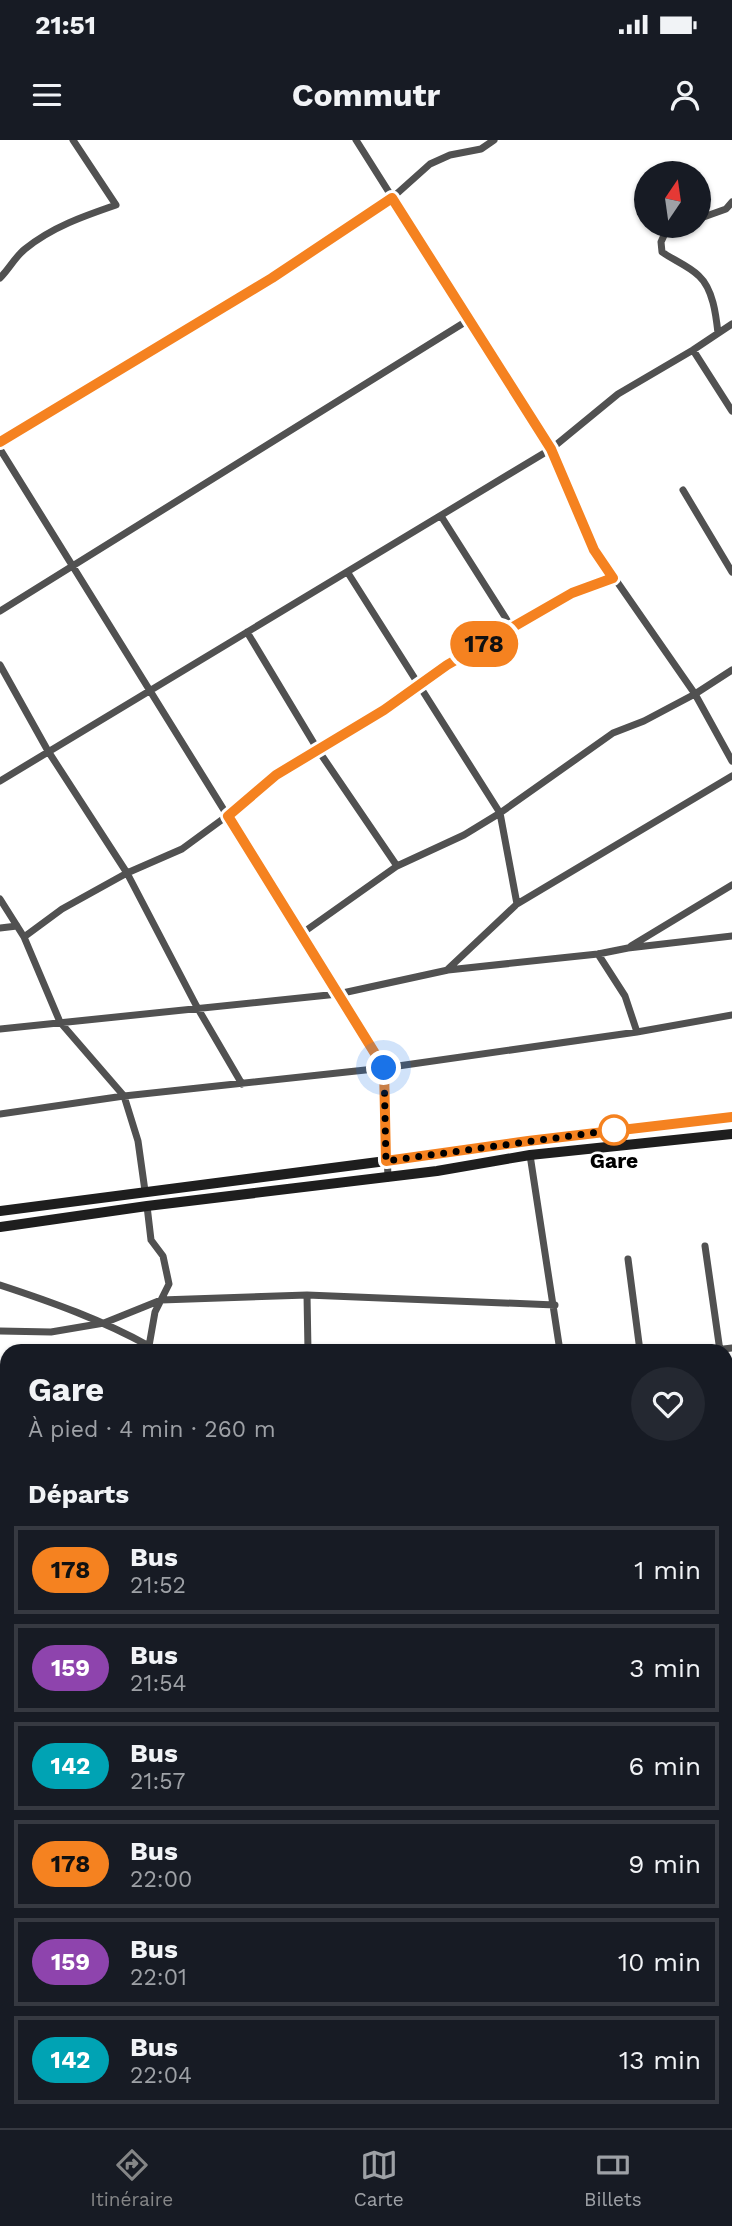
<!DOCTYPE html>
<html lang="fr">
<meta charset="utf-8">
<style>
body{margin:0;font-family:"Work Sans",sans-serif;background:#242831;color:#f1f3f6;height:100vh;display:flex;flex-direction:column;font-size:26px;white-space:nowrap}
*{box-sizing:border-box;margin:0}
p{font-size:23px;color:#9ea1a6}
.icon{flex:none;width:38px;height:38px;fill:none;stroke:currentColor;stroke-width:2;stroke-linecap:round;stroke-linejoin:round}
.map{position:relative;flex:1;overflow:hidden}
.side{position:absolute;left:0px;top:1204px;width:733px;height:784px;display:flex;flex-direction:column;background:#171b24;border-radius:21px 21px 0 0;box-shadow:0 2px 5px #0004}
.side>*{flex:none}
.badge{padding:0 14px;border-radius:23px;font-size:24px;line-height:46px}
.needle{width:46px;rotate:13deg}
.controls{position:absolute;left:634px;top:21px;display:grid;gap:14px}
.controls a{display:grid;place-items:center;width:77px;height:77px;border-radius:50%;background:#171b24;box-shadow:0 2px 5px #0004;font-size:35px}
.you{position:absolute;width:35px;height:35px;margin:-18px;border:5px solid #fff;border-radius:50%;background:#1a73e8;box-shadow:0 0 0 10px #1a73e833}
.map>.badge{position:absolute;translate:-50% -50%;box-shadow:0 0 0 4px #fff}
h2{padding:0 28px;font-size:26px;line-height:63px}
.round{display:grid;place-items:center;flex:none;width:74px;height:74px;border-radius:37px;background:#242831}
.head{display:flex;align-items:center;justify-content:space-between;height:119px;padding:0 28px}
h1{font-size:33px;font-weight:700;line-height:52px}
ul{padding:0;list-style:none}
li{display:flex;align-items:center;gap:21px;height:88px;margin:0 14px 10px;padding:0 14px;border:4px solid #363941;border-radius:0px}
li div{flex:1}
li b{display:block;font-size:26px}
li em{font-style:normal}
li .badge{min-width:77px;font-weight:700;text-align:center}
.status{display:flex;justify-content:space-between;align-items:center;height:49px;padding:0 35px;background:#171b24;direction:ltr}
.status svg{height:19px;fill:currentColor}
header{display:flex;justify-content:space-between;align-items:center;height:91px;padding:0 28px;background:#171b24;font-size:32px;font-weight:700}
.tabs{display:flex;justify-content:space-around;align-items:center;height:98px;border-top:2px solid #363941;background:#171b24;font-size:19px;color:#9ea1a6}
.tabs a{display:grid;justify-items:center;gap:4px}
.tabs .current{color:#858687}
.map>svg:first-child{display:block}
.lines{fill:none;stroke-linecap:round;stroke-linejoin:round}
.minor{stroke:#515151;stroke-width:7}
.secondary{stroke:#1e1e1e;stroke-width:10}
.line-casing{stroke:#fff;stroke-width:16}
.line{stroke:#f58220;stroke-width:10}
.walk{stroke:#000;stroke-width:7;stroke-dasharray:0 12.6}
.stop-dot{fill:#fff;stroke:#f58220;stroke-width:3.5}
.labels{text-anchor:middle;stroke-width:5;stroke-linejoin:round;paint-order:stroke}
.stop-label{font-size:21px;font-weight:bold;fill:#000;stroke:#fff}
</style>
<div class="status"><b>21:51</b><svg viewBox="0 0 49 12"><path d="M0 12V9h3v3zM5 12V6h3v6zM10 12V3h3v9zM15 12V0h3v12zM26 1h20v11H26zM47 4h2v5h-2z"/></svg></div>
<header><svg class="icon" aria-label="menu" viewBox="0 0 24 24"><path d="M4 6h16M4 12h16M4 18h16"/></svg>Commutr<svg class="icon" aria-label="person" viewBox="0 0 24 24"><circle cx="12" cy="8" r="4"/><path d="M4 21q1-7 8-7t8 7"/></svg></header>
<div class="map">
<svg width="732" height="1988" viewBox="0 0 732 1988">
<rect width="100%" height="100%" fill="#fff"/>
<g class="lines">
<!-- minor -->
<path class="minor" d="M 356,0 L 551,309 L 595,410 L 695,554 L 732,621
M 698,79 L 726,69 L 732,62
M 681,86 L 666,91 L 661,102 L 662,112 C 673,120 689,126 699,136 C 713,149 716,175 718,193
M 0,138 C 9,129 15,117 25,109 C 52,87 84,76 116,65 L 73,0
M 693,210 L 732,271
M 0,302 L 273,138 L 392,58 L 430,24 L 450,15 L 481,9 L 494,0
M 0,309 L 384,928 L 388,1038
M 683,350 L 732,432
M 441,376 L 512,488
M 348,433 L 500,673 L 517,764
M 0,471 L 470,179
M 247,492 L 318,610 L 397,726
M 0,525 L 48,611 L 127,733 L 197,867 L 242,944
M 0,641 L 551,309 L 618,254 L 693,210 L 732,184
M 0,759 L 24,797 L 60,882 L 124,956 L 138,1001 L 145,1051
M 0,788 L 17,786
M 301,794 L 397,726 L 464,695 L 500,673 L 613,593 L 644,581 L 695,554 L 732,530
M 24,797 L 62,769 L 127,733 L 182,709 L 227,676 L 276,635 L 384,570 L 447,525 L 572,453 L 613,438
M 631,806 L 732,745
M 598,814 L 625,856 L 637,892
M 448,829 L 517,764 L 732,636
M 0,889 L 338,854 L 448,830 L 598,814 L 628,808 L 732,796
M 0,974 L 124,956 L 384,928 L 637,892 L 732,875
M 530,1015 L 560,1211
M 147,1066 L 151,1100 L 163,1116 L 169,1144 L 155,1172 L 149,1206 L 151,1211
M 705,1106 L 720,1211
M 628,1119 L 640,1211
M 0,1145 C 52,1162 102,1180 149,1206
M 307,1155 L 308,1211
M 0,1191 L 51,1192 L 104,1183 L 161,1160 L 307,1155 L 555,1165
M 707,1211 L 732,1208
M 726,1263 L 732,1309
M 0,1266 L 7,1266
M 0,1350 L 7,1349
M 0,1367 L 7,1379
M 0,1423 L 7,1419
M 726,1556 L 732,1555
M 0,1570 L 7,1565
M 0,1712 L 7,1707
M 0,1785 L 7,1796
M 726,1817 L 732,1814
M 0,1825 L 7,1821
M 726,1857 L 732,1861
M 726,1954 L 732,1959
M 131,1981 L 136,1988
M 379,1981 L 383,1988
M 652,1981 L 653,1988
M 3,1988 L 15,1981
M 218,1988 L 229,1981
M 448,1988 L 459,1981"/>
<!-- secondary -->
<path class="secondary" d="M 0,1071 L 386,1021 L 528,1001 L 732,977
M 0,1087 L 147,1066 L 437,1031 L 530,1015 L 732,994"/>
</g>
<g class="lines">
<defs>
<path id="line" d="M 0,302 L 272,138 L 392,58 L 551,309 L 594,410 L 613,438 L 572,453 L 447,525 L 384,570 L 276,635 L 228,676 L 384,928 L 386,1021 L 528,1001 L 732,977"/>
</defs>
<!-- line casing -->
<use href="#line" class="line-casing"/>
<!-- line -->
<use href="#line" class="line"/>
<!-- walk -->
<path class="walk" d="M 384,928 L 386,1021 L 614,990"/>
</g>
<!-- markers -->
<circle class="stop-dot" cx="614" cy="990" r="14"/>
<g class="labels">
<!-- stop labels -->
<g class="stop-label">
<text x="614" y="1028">Gare</text>
</g>
</g>
</svg>
<div class="controls">
<a><svg class="needle" viewBox="-14 -14 28 28"><path d="M0-13l5 13h-10z" fill="#e53935"/><path d="M0 13l5-13h-10z" fill="#9ea1a6"/></svg></a>
</div>
<div class="you" style="left:384px;top:928px"></div>
<b class="badge" style="left:484px;top:504px;background:#f58220;color:#111">178</b>
<section class="side">
<div class="head"><div><h1>Gare</h1><p>À pied · 4 min · 260 m</p></div><a class="round"><svg class="icon" aria-label="heart" viewBox="0 0 24 24"><path d="M12 20l-8-8c-3-5 5-10 8-4 3-6 11-1 8 4z"/></svg></a></div>
<h2>Départs</h2>
<ul>
<li><span class="badge" style="background:#f58220;color:#111">178</span><div><b>Bus</b><p>21:52</p></div><em>1 min</em></li>
<li><span class="badge" style="background:#8e44ad;color:#fff">159</span><div><b>Bus</b><p>21:54</p></div><em>3 min</em></li>
<li><span class="badge" style="background:#00a3b4;color:#fff">142</span><div><b>Bus</b><p>21:57</p></div><em>6 min</em></li>
<li><span class="badge" style="background:#f58220;color:#111">178</span><div><b>Bus</b><p>22:00</p></div><em>9 min</em></li>
<li><span class="badge" style="background:#8e44ad;color:#fff">159</span><div><b>Bus</b><p>22:01</p></div><em>10 min</em></li>
<li><span class="badge" style="background:#00a3b4;color:#fff">142</span><div><b>Bus</b><p>22:04</p></div><em>13 min</em></li>
</ul>
</section>
</div>
<nav class="tabs">
<a class="current"><svg class="icon" aria-label="directions" viewBox="0 0 24 24"><path d="M12 3l9 9-9 9-9-9zM9 14v-3h6M13 9l2 2-2 2"/></svg>Itinéraire</a>
<a><svg class="icon" aria-label="map" viewBox="0 0 24 24"><path d="M3 6l6-2 6 2 6-2v14l-6 2-6-2-6 2zM9 4v14M15 6v14"/></svg>Carte</a>
<a><svg class="icon" aria-label="tickets" viewBox="0 0 24 24"><path d="M3 7h18v10H3zM15 7v10"/></svg>Billets</a>
</nav>
